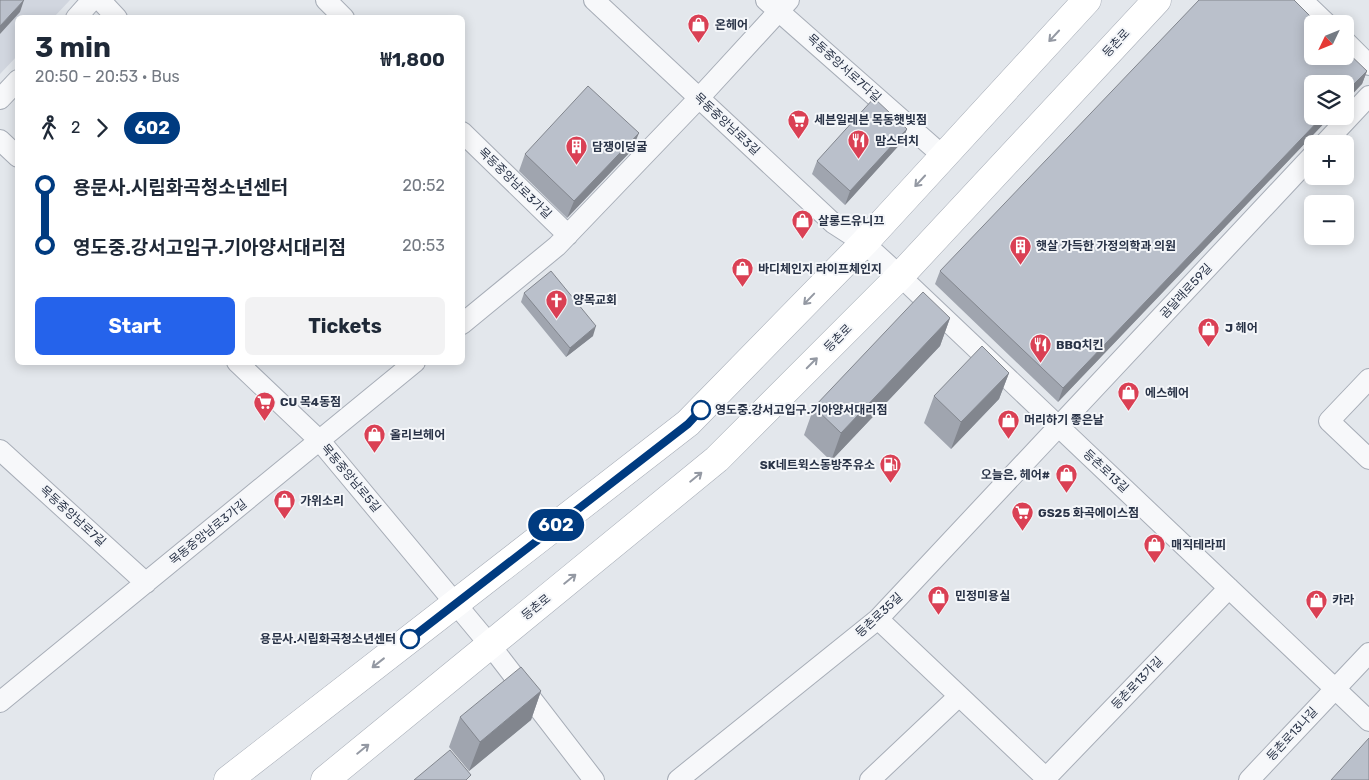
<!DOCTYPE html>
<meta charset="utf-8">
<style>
body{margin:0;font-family:Rubik,"Noto Sans KR",sans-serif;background:#f2f2f3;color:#1f2937;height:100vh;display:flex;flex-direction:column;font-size:19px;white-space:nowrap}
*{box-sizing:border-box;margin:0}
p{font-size:16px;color:#747a83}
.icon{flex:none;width:28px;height:28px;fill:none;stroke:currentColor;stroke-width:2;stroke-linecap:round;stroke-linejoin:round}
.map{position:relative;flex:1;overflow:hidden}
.panel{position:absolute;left:15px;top:15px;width:450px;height:350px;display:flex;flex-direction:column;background:#fff;border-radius:8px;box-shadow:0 2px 12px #0003}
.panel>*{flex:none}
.badge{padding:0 10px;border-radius:16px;font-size:18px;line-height:32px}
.needle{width:32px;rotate:227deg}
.fabs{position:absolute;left:1304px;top:15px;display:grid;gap:10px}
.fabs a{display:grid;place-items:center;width:50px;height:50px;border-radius:8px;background:#fff;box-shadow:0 2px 12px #0003;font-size:25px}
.map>.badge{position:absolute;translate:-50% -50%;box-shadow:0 0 0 2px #fff}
.legs{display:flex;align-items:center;gap:8px;height:55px;padding:0 20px;font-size:16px}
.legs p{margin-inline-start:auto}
.head{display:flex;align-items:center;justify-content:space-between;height:85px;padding:0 20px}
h1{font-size:28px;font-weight:700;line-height:38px}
.button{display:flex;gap:10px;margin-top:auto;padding:10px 20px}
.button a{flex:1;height:58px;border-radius:8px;background:#2563eb;color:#fff;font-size:20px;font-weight:700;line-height:58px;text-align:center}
.button a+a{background:#f2f2f3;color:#1f2937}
ul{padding:0 20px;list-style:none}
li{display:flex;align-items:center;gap:18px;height:60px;font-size:19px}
li i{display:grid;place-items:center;width:8px;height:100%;margin:0 6px;background:currentColor}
li i::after{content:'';width:12px;height:12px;margin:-6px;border:4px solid;border-radius:50%;background:#fff}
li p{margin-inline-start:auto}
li:first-child i{background:linear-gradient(#0000 50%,currentColor 0)}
li:last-child i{background:linear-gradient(currentColor 50%,#0000 0)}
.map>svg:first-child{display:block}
.built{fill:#d1d6df}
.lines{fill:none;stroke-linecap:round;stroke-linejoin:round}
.street-casing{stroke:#a7adb7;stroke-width:22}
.secondary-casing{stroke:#a7adb7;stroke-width:29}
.street{stroke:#f7f8fa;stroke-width:20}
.secondary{stroke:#fff;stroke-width:28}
.wall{fill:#a0a5af}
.shaded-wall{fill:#82868e}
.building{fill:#bac0cb;stroke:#82868e}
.oneway{stroke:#9499a3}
.line-1-casing{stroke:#fff;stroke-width:11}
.line-1{stroke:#003b80;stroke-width:8}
.stop-1-dot{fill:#fff;stroke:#003b80;stroke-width:2.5}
.labels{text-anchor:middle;stroke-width:4;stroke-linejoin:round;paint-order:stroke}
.poi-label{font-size:12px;font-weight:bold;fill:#293347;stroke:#f4f6f9;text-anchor:start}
.street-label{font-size:12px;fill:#293347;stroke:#f4f6f9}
.stop-label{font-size:12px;font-weight:bold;fill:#293347;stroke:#f4f6f9;text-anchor:start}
</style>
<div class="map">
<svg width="1369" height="780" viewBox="0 0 1369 780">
<rect width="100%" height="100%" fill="#e3e7ec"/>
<!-- built -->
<path class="built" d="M 0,0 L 70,0 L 54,17 L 18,18 L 17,56 L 0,74 Z"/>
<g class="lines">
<defs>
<path id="street" d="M 100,0 L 117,18
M 326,0 L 344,18
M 594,0 L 833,223 L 864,243 L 900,276 L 1369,721
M 766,0 L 943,156
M 1302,0 L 1327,24
M 76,18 L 92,0
M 1345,41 L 1369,65
M 0,99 L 18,80
M 462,132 L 568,235
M 0,140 L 18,157
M 1324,144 L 1369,96
M 462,324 L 557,246 L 699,98 L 789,0
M 237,362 L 320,441 L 490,645 L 594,780
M 1369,379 L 1329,421 L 1369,459
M 0,450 L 146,583
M 878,619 L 1046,778
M 0,702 L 415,362
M 678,780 L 878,619 L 1312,156
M 870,780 L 959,696
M 1044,780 L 1229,588
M 1249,780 L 1369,653"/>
<path id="secondary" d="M 228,780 L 688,423 L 864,243 L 1087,0
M 325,780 L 717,459 L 900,276 L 1157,0"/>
</defs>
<!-- street casing -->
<use href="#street" class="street-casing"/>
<!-- secondary casing -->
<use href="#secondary" class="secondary-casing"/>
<!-- street -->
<use href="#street" class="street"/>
<!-- secondary -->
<use href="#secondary" class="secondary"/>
</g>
<!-- wall -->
<path class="wall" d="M 1367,71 L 1362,84 L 1312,116 L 1331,116 L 1058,402 L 935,284 L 940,271 Z
M 902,142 L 845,205 L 812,174 L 817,161 Z
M 632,150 L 567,218 L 519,171 L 525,154 Z
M 524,293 L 593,336 L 566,357 L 521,302 Z
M 950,318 L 940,346 L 831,461 L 804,435 L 814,407 Z
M 1009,373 L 999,399 L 951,449 L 924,423 L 934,396 Z
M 541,691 L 531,720 L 469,771 L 449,747 L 460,717 Z"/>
<!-- shaded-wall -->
<path class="shaded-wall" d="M 24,0 L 20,12 L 0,34 L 0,26 Z
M 1367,71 L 1362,84 L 1345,102 L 1345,93 Z
M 1323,116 L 1331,116 L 1058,402 L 1063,388 Z
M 907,129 L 902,142 L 845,205 L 850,191 Z
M 639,133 L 632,150 L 567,218 L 574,201 Z
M 950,318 L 940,346 L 831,461 L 841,433 Z
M 596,326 L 593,336 L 566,357 L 570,348 Z
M 1009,373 L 999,399 L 951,449 L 961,422 Z
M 541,691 L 531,720 L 469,771 L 480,742 Z"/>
<!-- building -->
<path class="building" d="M 0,0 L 24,0 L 0,26 Z
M 1199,0 L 1294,0 L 1318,24 L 1312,24 L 1312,56 L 1345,56 L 1345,50 L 1367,71 L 1345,93 L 1345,84 L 1312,84 L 1312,116 L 1323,116 L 1063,388 L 940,271 Z
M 588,86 L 639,133 L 574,201 L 525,154 Z
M 874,98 L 907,129 L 850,191 L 817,161 Z
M 551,271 L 596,326 L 570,348 L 524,293 Z
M 923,292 L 950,318 L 841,433 L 814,407 Z
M 982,346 L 1009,373 L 961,422 L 934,396 Z
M 521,667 L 541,691 L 480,742 L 460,717 Z
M 1369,738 L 1369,780 L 1331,780 Z
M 450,750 L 471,775 L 466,780 L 414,780 Z"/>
<!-- one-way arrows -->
<defs><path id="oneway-shaft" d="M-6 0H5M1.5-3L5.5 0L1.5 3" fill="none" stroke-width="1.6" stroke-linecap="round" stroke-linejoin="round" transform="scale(1.25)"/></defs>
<g class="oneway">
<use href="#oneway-shaft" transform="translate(1054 36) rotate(133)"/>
<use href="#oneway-shaft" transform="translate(920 181) rotate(133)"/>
<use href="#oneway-shaft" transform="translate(809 299) rotate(134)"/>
<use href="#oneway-shaft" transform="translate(812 363) rotate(-45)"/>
<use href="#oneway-shaft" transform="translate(696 477) rotate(-39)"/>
<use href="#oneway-shaft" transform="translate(570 579) rotate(-39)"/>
<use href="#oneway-shaft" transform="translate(378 663) rotate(142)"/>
<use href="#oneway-shaft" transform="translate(363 749) rotate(-39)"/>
</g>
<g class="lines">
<defs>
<path id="line-1" d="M 410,639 L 688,424 L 701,410"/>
</defs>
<!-- line-1 casing -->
<use href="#line-1" class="line-1-casing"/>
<!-- line-1 -->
<use href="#line-1" class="line-1"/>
</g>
<!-- icons -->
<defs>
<symbol id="shop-pin" viewBox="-11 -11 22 30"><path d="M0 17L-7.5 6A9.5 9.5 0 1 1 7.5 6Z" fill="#da4054" stroke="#f4f6f9"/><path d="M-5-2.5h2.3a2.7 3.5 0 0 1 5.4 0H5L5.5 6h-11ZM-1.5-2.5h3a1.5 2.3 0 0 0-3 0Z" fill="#fff"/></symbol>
<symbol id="supermarket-pin" viewBox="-11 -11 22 30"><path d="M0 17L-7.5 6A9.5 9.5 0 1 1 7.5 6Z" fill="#da4054" stroke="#f4f6f9"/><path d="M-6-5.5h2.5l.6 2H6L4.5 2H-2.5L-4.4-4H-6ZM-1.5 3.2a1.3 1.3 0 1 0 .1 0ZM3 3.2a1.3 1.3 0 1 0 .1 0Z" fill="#fff"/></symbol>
<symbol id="restaurant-pin" viewBox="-11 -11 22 30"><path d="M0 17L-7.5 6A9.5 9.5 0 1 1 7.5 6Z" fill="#da4054" stroke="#f4f6f9"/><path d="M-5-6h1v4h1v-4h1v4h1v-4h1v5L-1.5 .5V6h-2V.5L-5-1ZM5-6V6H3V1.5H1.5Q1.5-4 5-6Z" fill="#fff"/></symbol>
<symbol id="building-pin" viewBox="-11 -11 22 30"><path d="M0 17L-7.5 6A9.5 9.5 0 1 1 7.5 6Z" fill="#da4054" stroke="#f4f6f9"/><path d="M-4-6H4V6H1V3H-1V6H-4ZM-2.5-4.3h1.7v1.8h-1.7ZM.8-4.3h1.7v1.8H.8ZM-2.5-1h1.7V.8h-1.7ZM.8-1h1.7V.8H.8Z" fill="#fff"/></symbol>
<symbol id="church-pin" viewBox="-11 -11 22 30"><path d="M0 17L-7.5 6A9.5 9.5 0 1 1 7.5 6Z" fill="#da4054" stroke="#f4f6f9"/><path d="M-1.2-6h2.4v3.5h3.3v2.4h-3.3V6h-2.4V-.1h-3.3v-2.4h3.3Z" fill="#fff"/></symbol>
<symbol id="fuel-pin" viewBox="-11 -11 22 30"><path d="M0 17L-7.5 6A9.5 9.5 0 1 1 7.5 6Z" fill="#da4054" stroke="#f4f6f9"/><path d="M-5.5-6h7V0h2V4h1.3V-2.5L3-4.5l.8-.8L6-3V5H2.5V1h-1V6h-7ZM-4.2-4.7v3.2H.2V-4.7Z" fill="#fff"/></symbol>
</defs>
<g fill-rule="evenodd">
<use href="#shop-pin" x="686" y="12" width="25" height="34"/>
<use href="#supermarket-pin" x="786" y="108" width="25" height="34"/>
<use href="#restaurant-pin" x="846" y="128" width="25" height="34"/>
<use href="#building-pin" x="564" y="134" width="25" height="34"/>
<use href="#shop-pin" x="790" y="208" width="25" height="34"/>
<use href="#building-pin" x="1008" y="234" width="25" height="34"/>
<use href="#shop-pin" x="730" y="256" width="25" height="34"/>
<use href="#church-pin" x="544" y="288" width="25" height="34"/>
<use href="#shop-pin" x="1196" y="316" width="25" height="34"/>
<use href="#restaurant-pin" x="1028" y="332" width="25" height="34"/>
<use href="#shop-pin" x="1116" y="380" width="25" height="34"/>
<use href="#supermarket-pin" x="252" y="390" width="25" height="34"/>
<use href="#shop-pin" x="996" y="408" width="25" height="34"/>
<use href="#shop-pin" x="362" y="422" width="25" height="34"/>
<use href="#fuel-pin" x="878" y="452" width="25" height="34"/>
<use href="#shop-pin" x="1054" y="462" width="25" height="34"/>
<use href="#shop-pin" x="272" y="488" width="25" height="34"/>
<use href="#supermarket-pin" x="1010" y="500" width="25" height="34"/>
<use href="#shop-pin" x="1142" y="532" width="25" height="34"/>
<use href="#shop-pin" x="926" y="584" width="25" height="34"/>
<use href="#shop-pin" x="1304" y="588" width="25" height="34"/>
</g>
<!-- markers -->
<g class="stop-1-dot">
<circle cx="701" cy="410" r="9"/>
<circle cx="410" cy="639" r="9"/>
</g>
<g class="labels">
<!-- poi labels -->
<g class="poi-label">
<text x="715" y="29">온헤어</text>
<text x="814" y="124">세븐일레븐 목동햇빛점</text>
<text x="875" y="145">맘스터치</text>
<text x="592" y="151">담쟁이덩굴</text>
<text x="818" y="225">살롱드유니끄</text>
<text x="1036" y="250">햇살 가득한 가정의학과 의원</text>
<text x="758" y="273">바디체인지 라이프체인지</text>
<text x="573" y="304">양목교회</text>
<text x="1225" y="332">J 헤어</text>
<text x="1056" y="349">BBQ치킨</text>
<text x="1145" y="397">에스헤어</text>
<text x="280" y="406">CU 목4동점</text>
<text x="1024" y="424">머리하기 좋은날</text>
<text x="390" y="439">올리브헤어</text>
<text x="875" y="469" text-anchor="end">SK네트윅스동방주유소</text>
<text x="1050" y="479" text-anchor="end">오늘은, 헤어#</text>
<text x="300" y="505">가위소리</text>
<text x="1038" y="517">GS25 화곡에이스점</text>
<text x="1171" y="549">매직테라피</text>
<text x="955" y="600">민정미용실</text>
<text x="1332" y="604">카라</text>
</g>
<!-- street labels -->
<g class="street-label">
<text transform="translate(1116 43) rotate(-47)" y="4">등촌로</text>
<text transform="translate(844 68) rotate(42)" y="4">목동중앙서로7다길</text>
<text transform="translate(727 124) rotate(43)" y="4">목동중앙남로3길</text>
<text transform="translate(515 183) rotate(44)" y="4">목동중앙남로3가길</text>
<text transform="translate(1186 291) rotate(-47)" y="4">곰달래로59길</text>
<text transform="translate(838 338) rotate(-45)" y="4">등촌로</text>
<text transform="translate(1106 471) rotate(43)" y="4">등촌로13길</text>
<text transform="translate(351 478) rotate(50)" y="4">목동중앙남로5길</text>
<text transform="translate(73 516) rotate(42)" y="4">목동중앙남로7길</text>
<text transform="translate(208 532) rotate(-39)" y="4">목동중앙남로3가길</text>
<text transform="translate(536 607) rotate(-39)" y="4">등촌로</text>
<text transform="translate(879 615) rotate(-43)" y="4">등촌로35길</text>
<text transform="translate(1137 683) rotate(-46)" y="4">등촌로13가길</text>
<text transform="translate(1292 734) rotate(-47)" y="4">등촌로13나길</text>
</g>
<!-- stop labels -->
<g class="stop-label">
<text x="715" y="414">영도중.강서고입구.기아양서대리점</text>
<text x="396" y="643" text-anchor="end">용문사.시립화곡청소년센터</text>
</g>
</g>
</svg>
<div class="fabs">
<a><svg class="needle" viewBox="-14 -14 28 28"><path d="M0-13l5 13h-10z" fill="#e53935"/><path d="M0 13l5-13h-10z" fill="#747a83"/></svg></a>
<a><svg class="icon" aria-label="layers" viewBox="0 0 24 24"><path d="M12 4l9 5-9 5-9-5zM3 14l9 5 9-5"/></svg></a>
<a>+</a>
<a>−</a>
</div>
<b class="badge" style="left:556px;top:525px;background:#003b80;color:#fff">602</b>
<section class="panel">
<div class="head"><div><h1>3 min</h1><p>20:50 – 20:53 · Bus</p></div><b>₩1,800</b></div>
<div class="legs"><svg class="icon" aria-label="walk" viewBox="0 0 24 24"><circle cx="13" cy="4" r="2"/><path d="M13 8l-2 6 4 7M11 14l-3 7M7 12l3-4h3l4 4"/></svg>2<svg class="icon" aria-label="forward" viewBox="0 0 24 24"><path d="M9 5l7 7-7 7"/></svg><b class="badge" style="background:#003b80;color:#fff">602</b></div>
<ul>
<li><i style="color:#003b80"></i><b>용문사.시립화곡청소년센터</b><p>20:52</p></li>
<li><i style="color:#003b80"></i><b>영도중.강서고입구.기아양서대리점</b><p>20:53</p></li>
</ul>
<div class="button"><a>Start</a><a>Tickets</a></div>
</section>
</div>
